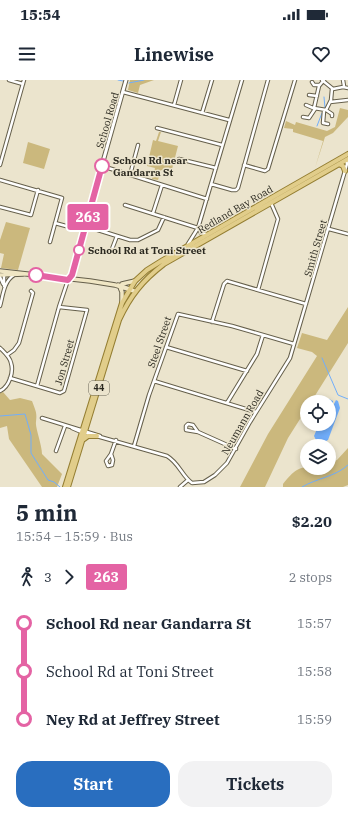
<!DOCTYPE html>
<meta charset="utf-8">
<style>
body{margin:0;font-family:"IBM Plex Serif",serif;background:#f2f2f3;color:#1f2937;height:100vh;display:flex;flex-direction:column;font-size:15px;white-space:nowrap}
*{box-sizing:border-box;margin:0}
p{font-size:13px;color:#747a83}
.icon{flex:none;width:22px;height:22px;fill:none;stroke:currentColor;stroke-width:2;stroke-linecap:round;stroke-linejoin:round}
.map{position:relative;height:407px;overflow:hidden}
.details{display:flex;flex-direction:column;background:#fff;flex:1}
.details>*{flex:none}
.badge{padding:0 8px;border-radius:3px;font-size:14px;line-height:26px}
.fabs{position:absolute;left:300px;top:315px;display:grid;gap:8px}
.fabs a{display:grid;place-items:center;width:36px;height:36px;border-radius:50%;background:#fff;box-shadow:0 2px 6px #0003;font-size:20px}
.map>.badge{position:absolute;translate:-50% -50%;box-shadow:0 0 0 2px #fff}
.legs{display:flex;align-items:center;gap:6px;height:44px;padding:0 16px;font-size:13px}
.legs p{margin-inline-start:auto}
.headline{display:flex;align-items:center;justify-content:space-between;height:68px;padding:0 16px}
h1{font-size:22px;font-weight:800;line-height:30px}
.cta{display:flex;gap:8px;margin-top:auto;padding:8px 16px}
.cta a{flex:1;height:46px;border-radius:16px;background:#296ebf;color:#fff;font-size:16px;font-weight:800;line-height:46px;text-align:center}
.cta a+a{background:#f2f2f3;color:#1f2937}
ul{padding:0 16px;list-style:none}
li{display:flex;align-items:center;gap:14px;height:48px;font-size:15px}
li i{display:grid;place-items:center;width:6px;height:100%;margin:0 5px;background:currentColor}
li i::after{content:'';width:10px;height:10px;margin:-5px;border:3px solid;border-radius:50%;background:#fff}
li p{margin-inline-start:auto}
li:first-child i{background:linear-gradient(#0000 50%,currentColor 0)}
li:last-child i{background:linear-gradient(currentColor 50%,#0000 0)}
.status{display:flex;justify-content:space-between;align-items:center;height:28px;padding:0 20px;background:#fff;direction:ltr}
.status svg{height:11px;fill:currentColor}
header{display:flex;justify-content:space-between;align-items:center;height:52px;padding:0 16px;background:#fff;font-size:18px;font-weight:800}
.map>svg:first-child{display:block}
.green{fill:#cbb87d}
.water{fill:#71aefb}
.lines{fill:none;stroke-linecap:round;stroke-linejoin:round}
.stream{stroke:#71aefb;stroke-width:1}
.minor-casing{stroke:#655f4b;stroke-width:4.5}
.tertiary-casing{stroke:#655f4b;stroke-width:5}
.secondary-casing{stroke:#655f4b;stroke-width:5.5}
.primary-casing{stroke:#947e32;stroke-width:6}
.minor{stroke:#fff;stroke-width:2.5}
.tertiary{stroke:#fff;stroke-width:3}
.secondary{stroke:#f0e6c4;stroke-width:3.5}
.primary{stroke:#e1cd8a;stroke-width:4}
.line-1-casing{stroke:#fff;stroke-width:9}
.line-1{stroke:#e463a4;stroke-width:6}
.stop-1-dot{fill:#fff;stroke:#e463a4;stroke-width:2}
.labels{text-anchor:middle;stroke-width:3;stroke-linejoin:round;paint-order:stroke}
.shield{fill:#ebe4cd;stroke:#646053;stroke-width:1}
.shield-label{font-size:9px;font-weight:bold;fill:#2a281f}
.street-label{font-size:10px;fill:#2a281f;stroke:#ebe4cd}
.stop-label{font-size:10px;font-weight:bold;fill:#2a281f;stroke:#ebe4cd;text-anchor:start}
</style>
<div class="status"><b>15:54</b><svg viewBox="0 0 49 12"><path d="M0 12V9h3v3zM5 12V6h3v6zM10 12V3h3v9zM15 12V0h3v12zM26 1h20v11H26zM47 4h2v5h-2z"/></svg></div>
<header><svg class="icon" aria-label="menu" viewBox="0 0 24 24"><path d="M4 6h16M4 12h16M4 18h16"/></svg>Linewise<svg class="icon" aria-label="heart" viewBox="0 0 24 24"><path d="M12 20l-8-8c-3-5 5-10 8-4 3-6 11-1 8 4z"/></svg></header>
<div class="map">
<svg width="348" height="407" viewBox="0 0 348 407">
<rect width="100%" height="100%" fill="#ebe4cd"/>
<!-- green -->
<path class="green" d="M 130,0 L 154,0 L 140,5 L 138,13 L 128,10 Z
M 340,28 L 348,30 L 348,37 L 333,53 L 325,57 L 315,88 L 323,61 L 293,52 L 293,49 L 284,48 L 286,41 L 295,45 L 296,42 L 327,51 L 335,47 Z
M 159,52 L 161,52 L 158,61 L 178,66 L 171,93 L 161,90 L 158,100 L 152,99 L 155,88 L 147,86 L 153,60 L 156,61 Z
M 28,62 L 50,69 L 44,89 L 23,83 Z
M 6,142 L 30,148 L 18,190 L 1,188 L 4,174 L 0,173 L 0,160 Z
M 348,227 L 348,263 L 311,322 L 307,322 L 307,328 L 288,358 L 265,407 L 240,407 L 268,354 L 317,276 L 312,272 L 297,268 L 302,253 L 327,260 Z
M 3,312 L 10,320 L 20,318 L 32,321 C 36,332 37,332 36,342 C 35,347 42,365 42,374 L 62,394 L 57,407 L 42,407 L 9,359 L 7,346 L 0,348 L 0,313 Z
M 348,368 L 348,405 L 343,407 L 283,407 L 283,404 C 300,382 304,388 329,388 L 329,383 L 337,380 Z"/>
<!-- water -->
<path class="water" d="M 329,319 L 333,321 L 333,326 L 336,320 L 338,321 L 340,328 L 328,360 L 324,362 L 317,362 L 314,356 L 319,344 L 329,344 L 329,322 L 324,322 Z"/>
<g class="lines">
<!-- stream -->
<path class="stream" d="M 118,0 L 123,1
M 129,3 L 144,0
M 324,17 L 325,28
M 317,46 L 322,33
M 322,278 L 338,315 L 348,319
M 0,336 L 25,334 L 31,355 L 31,373 L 48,400 L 54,402 L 60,407
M 302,407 C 317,398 335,397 348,385"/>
<defs>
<path id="minor" d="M 9,0 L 23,4
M 322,0 L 333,9 L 343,7 L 348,8
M 324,0 L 319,6 L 314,28 L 326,30 L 331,20 L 332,9
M 343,0 L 344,6
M 312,2 L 314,5 L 319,5
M 123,12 L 229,40
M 309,15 L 317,16
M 330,22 L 348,20
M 174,25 L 181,0
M 306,25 L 313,28
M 326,30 L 332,34 L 332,36
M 324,31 L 323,43 L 328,44
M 202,33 L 212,0
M 303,37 L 309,38 L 315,29
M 157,48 L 222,65
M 179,79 L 216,88
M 0,85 L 24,0
M 244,85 L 265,91 L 268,89 L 295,0
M 102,86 L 207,119
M 130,95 L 138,65
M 0,100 L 62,118 L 50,162
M 211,104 L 232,110 L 236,110 L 238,108 L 268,0
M 125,125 L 198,148
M 0,127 L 31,135 L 38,110
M 153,133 L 162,105
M 55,143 L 84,151
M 85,146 L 130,160 L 138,160 L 158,150 L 164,137
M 199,148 L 201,153 L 206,154
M 329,149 L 348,154
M 188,164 L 198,148 L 242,0
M 112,169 L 117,156
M 0,197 L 3,204
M 4,206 L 4,195
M 258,210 L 278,139 L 271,123
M 0,226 C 3,215 4,201 14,195
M 212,242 L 224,204 L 227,201 L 306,224
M 166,267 L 247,291
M 0,268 C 4,272 10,277 11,283 C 14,292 9,307 0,311
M 7,275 L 14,270 L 19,263 L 33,213 L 31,211
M 10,298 L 60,313 L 64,311 L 87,230 L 59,227
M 154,301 L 256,332
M 37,306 L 59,227 L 68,200
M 227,323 L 257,274 L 263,255
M 42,338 L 100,356
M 188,344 L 193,345 L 198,352 L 186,350 L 186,346 Z
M 72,348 L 79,351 L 167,376 C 179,383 182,396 192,403 L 204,402 L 215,395 L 227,383 L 250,342 L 290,278 L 347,84 L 346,80
M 198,352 L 236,369
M 134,366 L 149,315 L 178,234 L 232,246 L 294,264
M 56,371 L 65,346
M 111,374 L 113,380 L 112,385 L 108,386 L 106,381 Z
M 111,374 L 116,360
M 180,407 L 188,400"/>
<path id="tertiary" d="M 68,200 L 71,195 L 126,0"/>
<path id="secondary" d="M 0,191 L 90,201 L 115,205 L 134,211
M 0,195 L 23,194
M 122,204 L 135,201
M 118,205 L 132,210
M 120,207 L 122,212 L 122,223"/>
<path id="primary" d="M 339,84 L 343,86 L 345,91
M 84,359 L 88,356 L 97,356
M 65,407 L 122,223 L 135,201 L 147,190 L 163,180 L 348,74
M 68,407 L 119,240 C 130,216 143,200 164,184 L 348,79"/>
</defs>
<!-- minor casing -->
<use href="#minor" class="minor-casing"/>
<!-- tertiary casing -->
<use href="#tertiary" class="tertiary-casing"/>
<!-- secondary casing -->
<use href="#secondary" class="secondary-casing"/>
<!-- primary casing -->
<use href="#primary" class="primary-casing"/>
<!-- minor -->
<use href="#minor" class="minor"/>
<!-- tertiary -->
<use href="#tertiary" class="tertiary"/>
<!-- secondary -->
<use href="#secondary" class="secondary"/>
<!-- primary -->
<use href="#primary" class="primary"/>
</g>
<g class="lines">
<defs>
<path id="line-1" d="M 36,195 L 68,200 L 72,195 L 102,86"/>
</defs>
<!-- line-1 casing -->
<use href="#line-1" class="line-1-casing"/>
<!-- line-1 -->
<use href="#line-1" class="line-1"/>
</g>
<!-- markers -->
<g class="stop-1-dot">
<circle cx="102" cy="86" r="7"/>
<circle cx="79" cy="170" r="5"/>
<circle cx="36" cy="195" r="7"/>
</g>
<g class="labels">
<!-- shield labels -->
<rect class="shield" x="89" y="301" width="20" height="14" rx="3"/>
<g class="shield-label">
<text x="99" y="311">44</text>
</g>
<!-- street labels -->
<g class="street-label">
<text transform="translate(107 40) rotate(-74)" y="4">School Road</text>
<text transform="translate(235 129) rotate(-30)" y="4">Redland Bay Road</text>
<text transform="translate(315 168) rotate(-74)" y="4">Smith Street</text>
<text transform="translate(159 262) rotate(-71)" y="4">Steel Street</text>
<text transform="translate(64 282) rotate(-74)" y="4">Jon Street</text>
<text transform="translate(242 342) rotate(-60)" y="4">Neumann Road</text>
</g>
<!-- stop labels -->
<g class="stop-label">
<text x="113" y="84">School Rd near<tspan x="113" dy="12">Gandarra St</tspan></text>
<text x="88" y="174">School Rd at Toni Street</text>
</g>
</g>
</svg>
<div class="fabs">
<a><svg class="icon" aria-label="locate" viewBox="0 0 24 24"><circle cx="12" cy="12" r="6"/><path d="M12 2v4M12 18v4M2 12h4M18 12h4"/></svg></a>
<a><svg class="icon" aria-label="layers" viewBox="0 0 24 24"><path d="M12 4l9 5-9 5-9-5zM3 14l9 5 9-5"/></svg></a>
</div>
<b class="badge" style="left:88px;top:137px;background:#e463a4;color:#fff">263</b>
</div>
<section class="details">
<div class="headline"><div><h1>5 min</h1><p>15:54 – 15:59 · Bus</p></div><b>$2.20</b></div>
<div class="legs"><svg class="icon" aria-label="walk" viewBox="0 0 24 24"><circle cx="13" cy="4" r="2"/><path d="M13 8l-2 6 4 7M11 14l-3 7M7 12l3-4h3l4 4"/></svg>3<svg class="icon" aria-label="forward" viewBox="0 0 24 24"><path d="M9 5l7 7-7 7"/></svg><b class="badge" style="background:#e463a4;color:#fff">263</b><p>2 stops</p></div>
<ul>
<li><i style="color:#e463a4"></i><b>School Rd near Gandarra St</b><p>15:57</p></li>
<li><i style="color:#e463a4"></i><span>School Rd at Toni Street</span><p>15:58</p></li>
<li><i style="color:#e463a4"></i><b>Ney Rd at Jeffrey Street</b><p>15:59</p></li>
</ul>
<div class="cta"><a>Start</a><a>Tickets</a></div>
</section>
